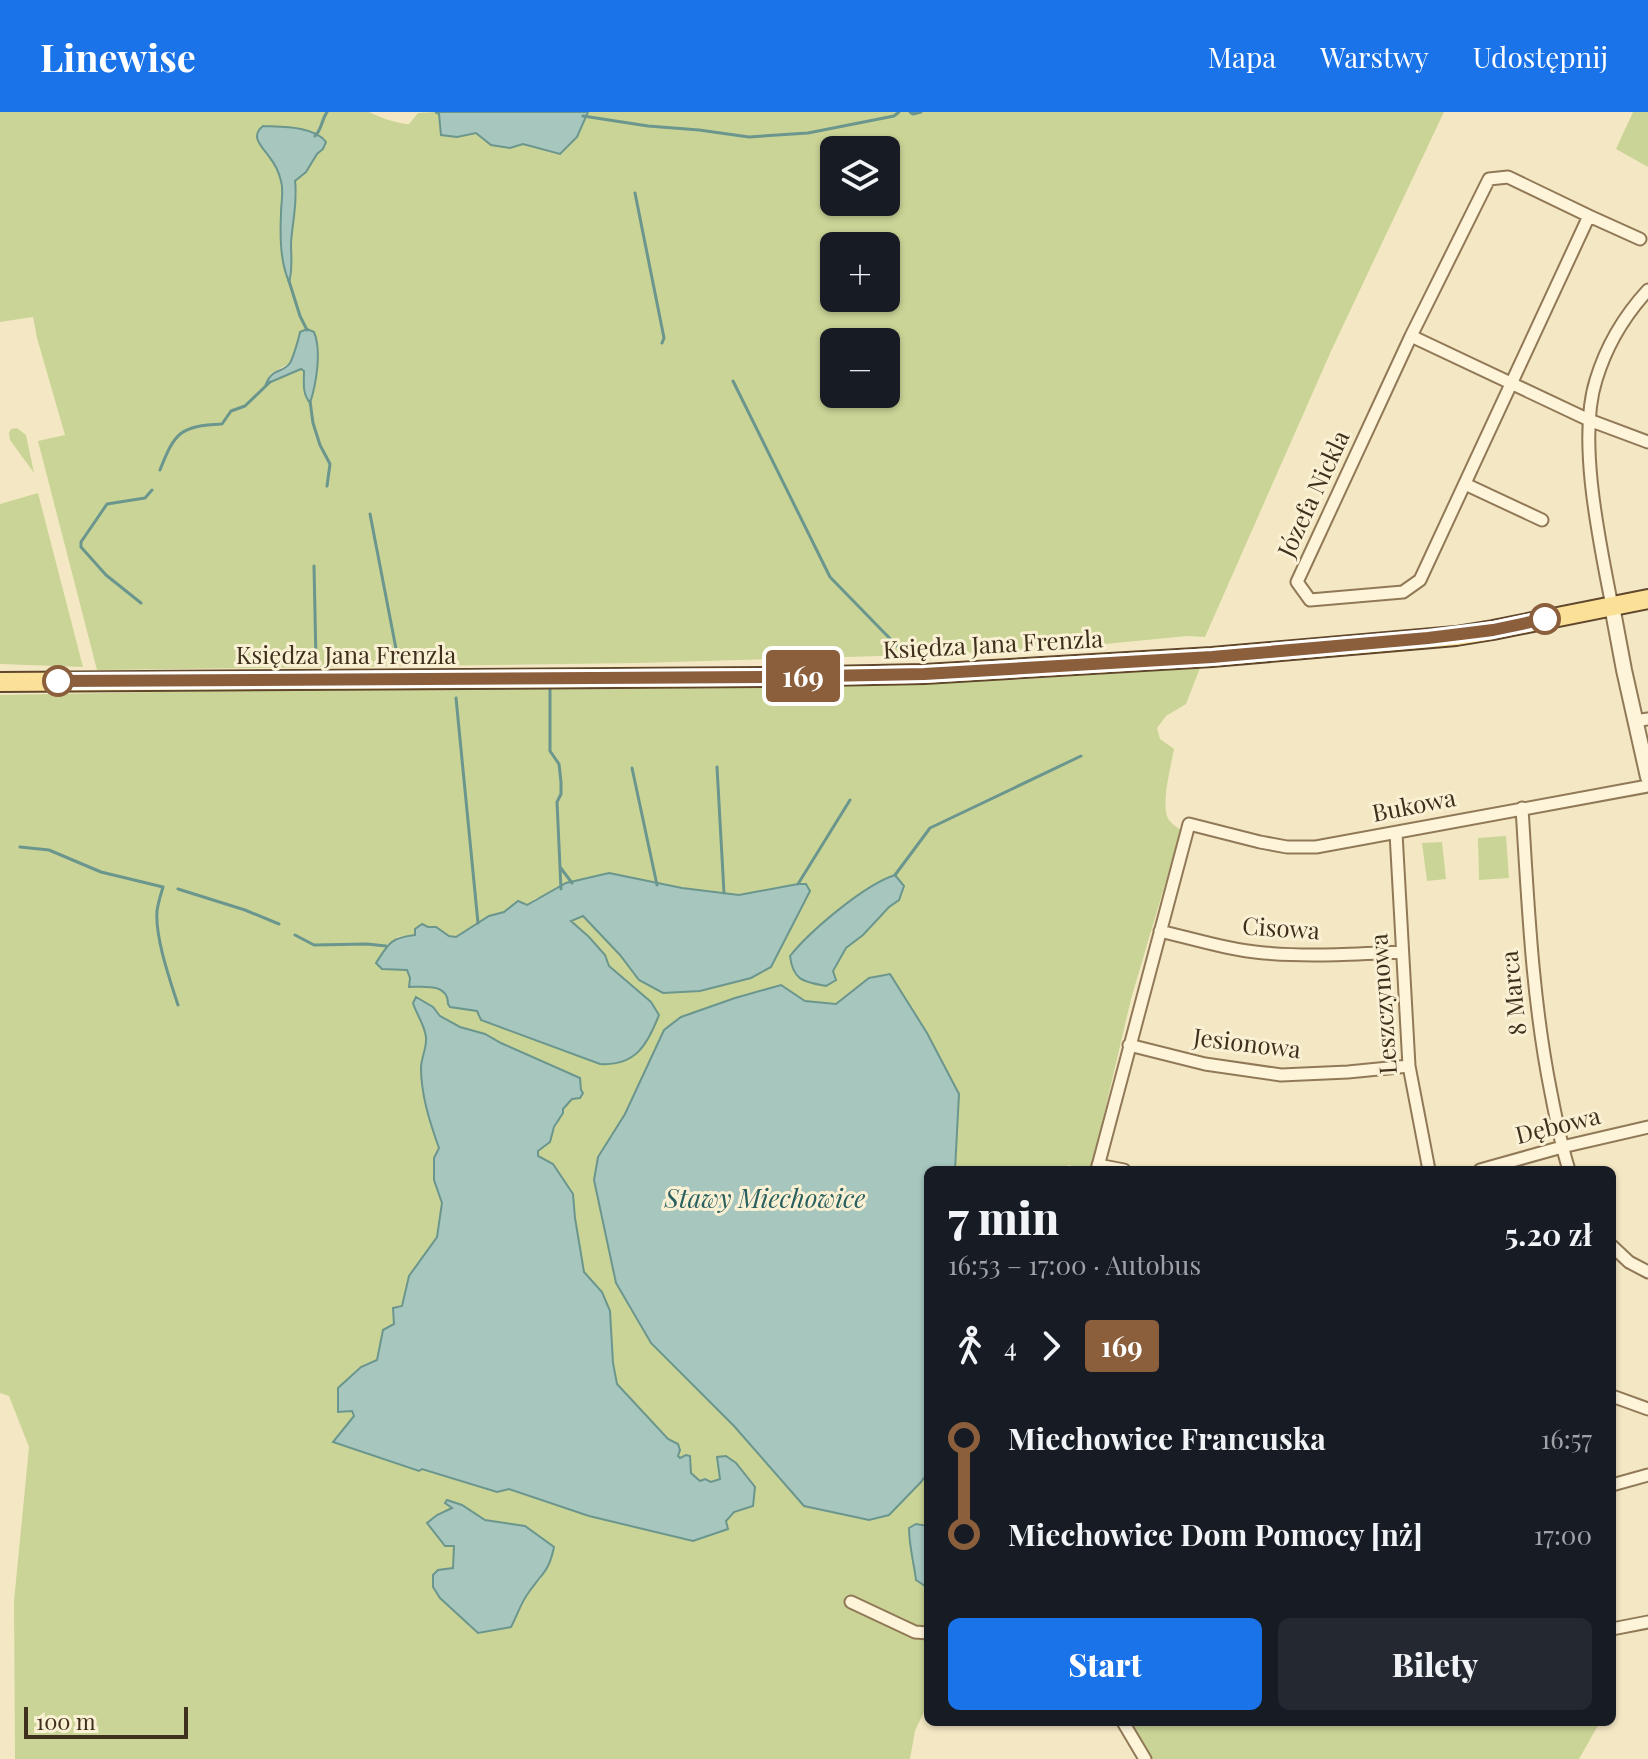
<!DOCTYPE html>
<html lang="pl">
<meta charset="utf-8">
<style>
body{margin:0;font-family:"Playfair Display",serif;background:#242831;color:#f1f3f6;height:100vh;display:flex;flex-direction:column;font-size:30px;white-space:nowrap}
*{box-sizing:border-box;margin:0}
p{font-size:26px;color:#9ea1a6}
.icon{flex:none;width:44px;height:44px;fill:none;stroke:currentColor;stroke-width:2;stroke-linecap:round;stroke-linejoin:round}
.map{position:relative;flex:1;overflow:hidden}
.details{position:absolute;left:924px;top:1054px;width:692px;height:560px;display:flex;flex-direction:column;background:#171b24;border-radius:12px;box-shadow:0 2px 6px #0004}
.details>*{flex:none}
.badge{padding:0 16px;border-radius:6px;font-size:28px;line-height:52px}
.buttons{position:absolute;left:820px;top:24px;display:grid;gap:16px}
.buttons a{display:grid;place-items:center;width:80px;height:80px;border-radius:12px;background:#171b24;box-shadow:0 2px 6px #0004;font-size:40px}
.scale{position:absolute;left:24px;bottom:20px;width:164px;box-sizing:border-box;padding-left:8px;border:4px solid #3f2f1d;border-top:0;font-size:22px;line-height:28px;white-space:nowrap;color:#3f2f1d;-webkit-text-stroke:6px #faf1d4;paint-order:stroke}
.map>.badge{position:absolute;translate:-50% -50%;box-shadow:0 0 0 4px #fff}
.legs{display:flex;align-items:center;gap:12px;height:88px;padding:0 24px;font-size:26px}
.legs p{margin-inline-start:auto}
.head{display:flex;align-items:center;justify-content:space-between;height:136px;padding:0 24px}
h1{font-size:44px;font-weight:800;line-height:60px}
.cta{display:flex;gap:16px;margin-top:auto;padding:16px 24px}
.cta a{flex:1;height:92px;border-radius:12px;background:#1a73e8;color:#fff;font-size:32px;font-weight:800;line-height:92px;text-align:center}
.cta a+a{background:#242831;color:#f1f3f6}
ul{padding:0 24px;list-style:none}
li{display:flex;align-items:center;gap:28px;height:96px;font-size:30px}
li i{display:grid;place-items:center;width:12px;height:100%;margin:0 10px;background:currentColor}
li i::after{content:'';width:20px;height:20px;margin:-10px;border:6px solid;border-radius:50%;background:#171b24}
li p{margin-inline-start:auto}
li:first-child i{background:linear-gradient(#0000 50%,currentColor 0)}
li:last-child i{background:linear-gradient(currentColor 50%,#0000 0)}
header{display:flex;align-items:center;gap:48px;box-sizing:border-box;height:112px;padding:0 40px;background:#1a73e8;color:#fff}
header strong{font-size:38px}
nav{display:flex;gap:44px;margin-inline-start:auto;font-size:28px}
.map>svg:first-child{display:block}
.green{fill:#cad496;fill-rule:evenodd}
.water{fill:#a6c6be;stroke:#6b968e;stroke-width:2}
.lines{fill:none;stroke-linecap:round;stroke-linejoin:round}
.stream{stroke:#6b968e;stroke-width:3}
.minor-casing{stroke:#917957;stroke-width:15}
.tertiary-casing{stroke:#917957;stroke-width:18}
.primary-casing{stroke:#5f462c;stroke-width:22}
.minor{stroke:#fdf4d9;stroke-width:11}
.tertiary{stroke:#fdf4d9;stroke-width:14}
.primary{stroke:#fbe197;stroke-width:18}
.line-1-casing{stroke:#fff;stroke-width:18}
.line-1{stroke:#8b5e3c;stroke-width:12}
.stop-1-dot{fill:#fff;stroke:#8b5e3c;stroke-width:4}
.labels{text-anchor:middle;stroke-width:6;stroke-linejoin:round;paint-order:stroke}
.street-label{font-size:24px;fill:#3f2f1d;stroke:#faf1d4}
.water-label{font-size:26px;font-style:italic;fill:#2a6160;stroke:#faf1d4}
</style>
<header>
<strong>Linewise</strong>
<nav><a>Mapa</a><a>Warstwy</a><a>Udostępnij</a></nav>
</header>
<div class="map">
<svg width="1648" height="1647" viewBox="0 0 1648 1647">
<rect width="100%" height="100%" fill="#f4e8c4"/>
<!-- green -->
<path class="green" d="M 0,0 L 369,0 C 379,5 398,12 409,12 L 418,1 L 434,0 L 439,2 L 439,15 L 457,25 L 477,21 L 510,36 L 522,32 L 560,42 L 577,25 L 588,0 L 1444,0 L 1332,237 L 1205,525 L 1187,524 L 1054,537 L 914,543 L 638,551 L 97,558 L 38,329 L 65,323 L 37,226 L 33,205 L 0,210 ZM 259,31 L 323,37 C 312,46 307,60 295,69 L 297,81 L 291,134 L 292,158 L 281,101 L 283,72 L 272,48 ZM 834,38 L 886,38 L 886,90 L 834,90 ZM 834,134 L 886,134 L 886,186 L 834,186 ZM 299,226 L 309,290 C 302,281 304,271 304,259 L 301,257 L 268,272 L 270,262 L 290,251 ZM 834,230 L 886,230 L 886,282 L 834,282 Z
M 1633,0 L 1648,0 L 1648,55 L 1616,37 Z
M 17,316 L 26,323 L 34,361 L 10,328 L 9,321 L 11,317 Z
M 38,381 L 83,555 L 0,552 L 0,392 Z
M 1200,556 L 1186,592 L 1166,604 L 1157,616 L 1160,627 L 1174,637 C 1171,654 1162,687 1167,704 C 1169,710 1175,714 1181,718 L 1131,887 L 1091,1058 L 1068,1053 L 1066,1058 L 955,1058 L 959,982 L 869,866 L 836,892 L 805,890 L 780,873 L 625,1002 L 598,1045 L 734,1314 L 804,1394 L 869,1408 L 889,1403 L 921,1370 L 928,1360 L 928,1414 L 916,1412 L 909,1416 C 909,1434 914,1451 916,1468 L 928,1476 L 928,1591 L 915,1619 L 910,1647 L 15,1647 L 14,1489 L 29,1335 L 9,1284 L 0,1281 L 0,583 L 552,573 L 1009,568 ZM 798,772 L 810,778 L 771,855 L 700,879 L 663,881 L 639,868 L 620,843 L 582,804 L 570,810 L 589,825 L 605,843 L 609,854 L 651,890 L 659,903 L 640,940 L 574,943 L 481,908 L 477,899 L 450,895 L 448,892 L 448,885 L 444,880 L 410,866 L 397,825 L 416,823 L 437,816 L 449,824 L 456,825 L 489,804 L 504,800 L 518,789 L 527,793 L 536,786 L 682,776 L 739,783 ZM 899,788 L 889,795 L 863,823 L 846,836 L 833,859 L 822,811 ZM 433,895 C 450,917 476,916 498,930 C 524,946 548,968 572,987 L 563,997 C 559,1012 549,1027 538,1039 L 538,1044 L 553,1052 L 573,1082 L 575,1106 L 584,1160 L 602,1180 L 610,1199 L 613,1251 L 617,1272 L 668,1327 L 678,1332 L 678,1344 L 680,1347 L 686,1343 L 690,1345 L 691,1361 C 701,1371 707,1372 720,1367 L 718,1357 L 734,1400 L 726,1409 L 728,1417 L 693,1429 L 589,1404 L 509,1377 L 422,1357 L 334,1329 L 354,1304 L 352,1299 L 361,1255 L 377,1248 L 383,1218 L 394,1212 L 401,1194 L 409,1164 L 437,1125 L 442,1091 L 434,1068 L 434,1046 L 439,1036 C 430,1011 421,983 421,956 C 421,936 435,920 417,902 ZM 462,1393 L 485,1408 L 525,1414 L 541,1467 L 528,1480 L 511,1515 L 478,1521 L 440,1486 L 438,1458 L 453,1456 L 454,1434 L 437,1403 Z
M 1506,724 L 1509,766 L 1479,768 L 1478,726 Z
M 1442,730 L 1446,767 L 1427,769 L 1422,731 Z
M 1133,1610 L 1600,1610 L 1579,1647 L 1152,1647 L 1138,1626 Z"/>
<!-- water -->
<path class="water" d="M 435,0 L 588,0 L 577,25 L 560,42 L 523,32 L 510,36 L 491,33 L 476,21 L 457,25 L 441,23 L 439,2 Z
M 263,14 C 282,15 315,14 326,30 L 323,37 L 317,42 L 306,60 L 295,69 C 298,90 292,111 291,132 C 291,146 293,157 289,170 C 280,149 280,124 281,101 C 281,91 284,79 281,69 C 279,61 275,52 270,46 C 263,35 249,25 263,14 Z
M 307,217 L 314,220 C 322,239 316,273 310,291 C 302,281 304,271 304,259 L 301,257 L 266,272 C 273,255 282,262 290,251 C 293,246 299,226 300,220 Z
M 609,761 L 682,776 L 739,783 L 798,772 L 806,772 L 810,779 L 771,855 L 751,866 L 700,879 L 663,881 L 639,868 L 620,843 L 583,804 L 571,809 L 589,825 L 605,843 L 609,854 L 651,890 L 659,903 C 647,934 635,954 600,952 L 481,908 L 477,899 L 450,895 L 448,892 C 448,871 424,875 409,875 L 410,866 L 407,858 L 382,857 L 376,851 C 389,831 390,826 415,823 L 415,817 L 422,812 L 428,815 L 436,815 L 449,824 L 456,825 L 489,804 L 504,800 L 518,789 L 527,793 L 566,771 Z
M 895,763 L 904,774 L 899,788 L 889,795 L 863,823 L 846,836 L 833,859 L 836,868 L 826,874 C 804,870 793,869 790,844 C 810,819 864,773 895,763 Z
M 890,862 L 927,921 L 959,982 L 955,1058 L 928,1058 L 928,1174 L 926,1179 L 928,1194 L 928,1360 L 921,1370 L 889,1403 L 869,1408 L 804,1394 L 734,1314 L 651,1231 L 616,1171 L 594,1068 L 598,1045 L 625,1002 L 664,918 L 681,905 L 735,886 L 781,873 L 805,889 L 836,892 L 869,866 Z
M 416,885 L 433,895 L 440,904 L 460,915 L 485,922 L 501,931 L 580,966 L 581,978 L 583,981 L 580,986 L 572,987 L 563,997 L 563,1001 L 554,1015 L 550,1030 L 538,1039 L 538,1044 L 553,1052 L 573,1082 L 575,1106 L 584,1160 L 602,1180 L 610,1199 L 613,1251 L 617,1272 L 668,1327 L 678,1332 L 680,1338 L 678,1344 L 680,1346 L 686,1343 L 690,1344 L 691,1361 L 700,1369 L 705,1367 L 711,1370 L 720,1367 L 717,1345 L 726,1344 L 736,1351 L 755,1375 L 753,1394 L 734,1400 L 726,1409 L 728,1417 L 693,1429 L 589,1404 L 509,1377 L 497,1380 L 422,1357 L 419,1359 L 333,1330 L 354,1304 L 352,1299 L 338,1300 L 338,1276 L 361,1255 L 377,1248 L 383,1218 L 394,1212 L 393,1196 L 402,1194 L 409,1164 L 437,1125 L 442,1091 L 434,1068 L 434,1046 L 439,1036 C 430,1011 421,983 421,956 C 421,946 427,936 426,925 C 424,911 417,904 413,891 Z
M 447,1388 L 462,1393 L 485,1408 L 525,1414 L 554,1435 C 549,1460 542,1461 529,1480 C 521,1490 517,1504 511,1515 L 478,1521 L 440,1486 L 433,1475 L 433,1463 L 438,1458 L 453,1456 L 454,1434 L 445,1434 L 427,1411 L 437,1403 L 452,1396 L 445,1391 Z
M 916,1412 L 928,1414 L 928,1476 L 916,1468 C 914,1451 909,1434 909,1416 Z"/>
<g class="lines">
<!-- stream -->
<path class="stream" d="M 910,0 L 913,2 L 921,0
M 583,4 L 648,14 L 699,18 L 749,25 L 808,21 L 894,4 L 899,0
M 315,24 C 322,17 321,9 327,0
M 635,81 L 664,226 L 662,231
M 289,169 L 300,204 L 307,218
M 733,269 L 830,465 L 904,541
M 310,289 L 313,311 L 320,333 L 330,352 L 327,374
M 160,358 C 175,320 180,314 222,312 L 231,299 L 245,294 L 270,270
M 370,402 L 398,547
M 314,454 L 316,549
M 141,491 L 106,463 L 81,435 L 81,430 L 107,392 L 145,386 L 152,378
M 550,576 L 550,639 L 559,652 L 561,670 L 561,682 L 557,690 L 561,777
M 456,586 L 478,811
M 717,655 L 724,781
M 632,656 L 657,773
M 20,735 L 49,738 L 101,760 L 163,775 C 161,782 158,791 157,799 C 155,826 170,868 178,893
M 560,755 L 572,771
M 895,763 L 930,716 L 1081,644
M 798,772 L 850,688
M 178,777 L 245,798 L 279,812
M 295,823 L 314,833 L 367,832 L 386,834"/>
<defs>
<path id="minor" d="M 1589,104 L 1640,127
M 1411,224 L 1489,67 L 1508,65 L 1589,104 L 1420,468 L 1403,480 L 1310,488 L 1297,470 L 1411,224 L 1589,308 L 1648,330
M 1465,372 L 1542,408
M 1612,494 C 1600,432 1577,328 1596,268 C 1606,235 1624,204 1648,178
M 1635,609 L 1648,607
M 1522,696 C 1528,791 1532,887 1551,981 C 1556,1007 1561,1033 1569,1058
M 1396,721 L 1409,954 L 1429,1058
M 1160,819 C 1194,827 1229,838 1264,841 C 1309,845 1356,842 1401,840
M 1129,933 L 1205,952 L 1281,963 L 1348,960 L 1409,954
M 1098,1053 L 1124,1058
M 1097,1058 L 1189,712 L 1260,730 L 1287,735 L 1316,735 L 1648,674
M 1480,1058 L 1562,1035 L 1648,1015
M 1612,1134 L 1629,1150 L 1648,1160
M 1612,1284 L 1648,1297
M 1612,1373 L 1648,1363
M 851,1490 L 915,1520 L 928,1521
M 1612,1517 L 1648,1510
M 1123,1610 L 1145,1647"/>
<path id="tertiary" d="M 1612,494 L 1624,558 L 1648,665"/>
<path id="primary" d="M 0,570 L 773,565 L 924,562 L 1212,545 L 1456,524 L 1493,518 L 1648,487"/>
</defs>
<!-- minor casing -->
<use href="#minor" class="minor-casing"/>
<!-- tertiary casing -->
<use href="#tertiary" class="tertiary-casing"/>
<!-- primary casing -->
<use href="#primary" class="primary-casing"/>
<!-- minor -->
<use href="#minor" class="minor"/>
<!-- tertiary -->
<use href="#tertiary" class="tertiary"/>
<!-- primary -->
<use href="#primary" class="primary"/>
</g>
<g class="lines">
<defs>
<path id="line-1" d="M 58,569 L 773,565 L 924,562 L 1212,545 L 1428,526 L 1493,518 L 1545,507"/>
</defs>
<!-- line-1 casing -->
<use href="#line-1" class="line-1-casing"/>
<!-- line-1 -->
<use href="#line-1" class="line-1"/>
</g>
<!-- markers -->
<g class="stop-1-dot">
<circle cx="1545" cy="507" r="14"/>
<circle cx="58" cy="569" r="14"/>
</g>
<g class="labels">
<!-- street labels -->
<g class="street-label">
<text transform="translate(1314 382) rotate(-65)" y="8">Józefa Nickla</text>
<text transform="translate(993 533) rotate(-3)" y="8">Księdza Jana Frenzla</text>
<text x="346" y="552">Księdza Jana Frenzla</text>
<text transform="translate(1414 694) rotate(-11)" y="8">Bukowa</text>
<text transform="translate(1281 817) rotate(4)" y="8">Cisowa</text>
<text transform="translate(1514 881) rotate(-96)" y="8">8 Marca</text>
<text transform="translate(1384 892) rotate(-94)" y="8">Leszczynowa</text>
<text transform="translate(1247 932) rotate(7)" y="8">Jesionowa</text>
<text transform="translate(1558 1014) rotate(-14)" y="8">Dębowa</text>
</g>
<!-- water labels -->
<g class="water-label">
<text x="765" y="1096">Stawy Miechowice</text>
</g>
</g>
</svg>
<div class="buttons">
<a><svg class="icon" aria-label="layers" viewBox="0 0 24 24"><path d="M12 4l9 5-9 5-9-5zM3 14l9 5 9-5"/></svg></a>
<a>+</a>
<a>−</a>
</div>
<div class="scale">100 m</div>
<b class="badge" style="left:803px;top:564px;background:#8b5e3c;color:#fff">169</b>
<section class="details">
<div class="head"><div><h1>7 min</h1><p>16:53 – 17:00 · Autobus</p></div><b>5.20 zł</b></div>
<div class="legs"><svg class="icon" aria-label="walk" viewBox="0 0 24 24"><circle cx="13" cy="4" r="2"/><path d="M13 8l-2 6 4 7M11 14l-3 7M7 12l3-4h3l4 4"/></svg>4<svg class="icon" aria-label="forward" viewBox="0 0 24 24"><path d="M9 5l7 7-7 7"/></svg><b class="badge" style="background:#8b5e3c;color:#fff">169</b></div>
<ul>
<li><i style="color:#8b5e3c"></i><b>Miechowice Francuska</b><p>16:57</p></li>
<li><i style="color:#8b5e3c"></i><b>Miechowice Dom Pomocy [nż]</b><p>17:00</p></li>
</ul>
<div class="cta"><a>Start</a><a>Bilety</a></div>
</section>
</div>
